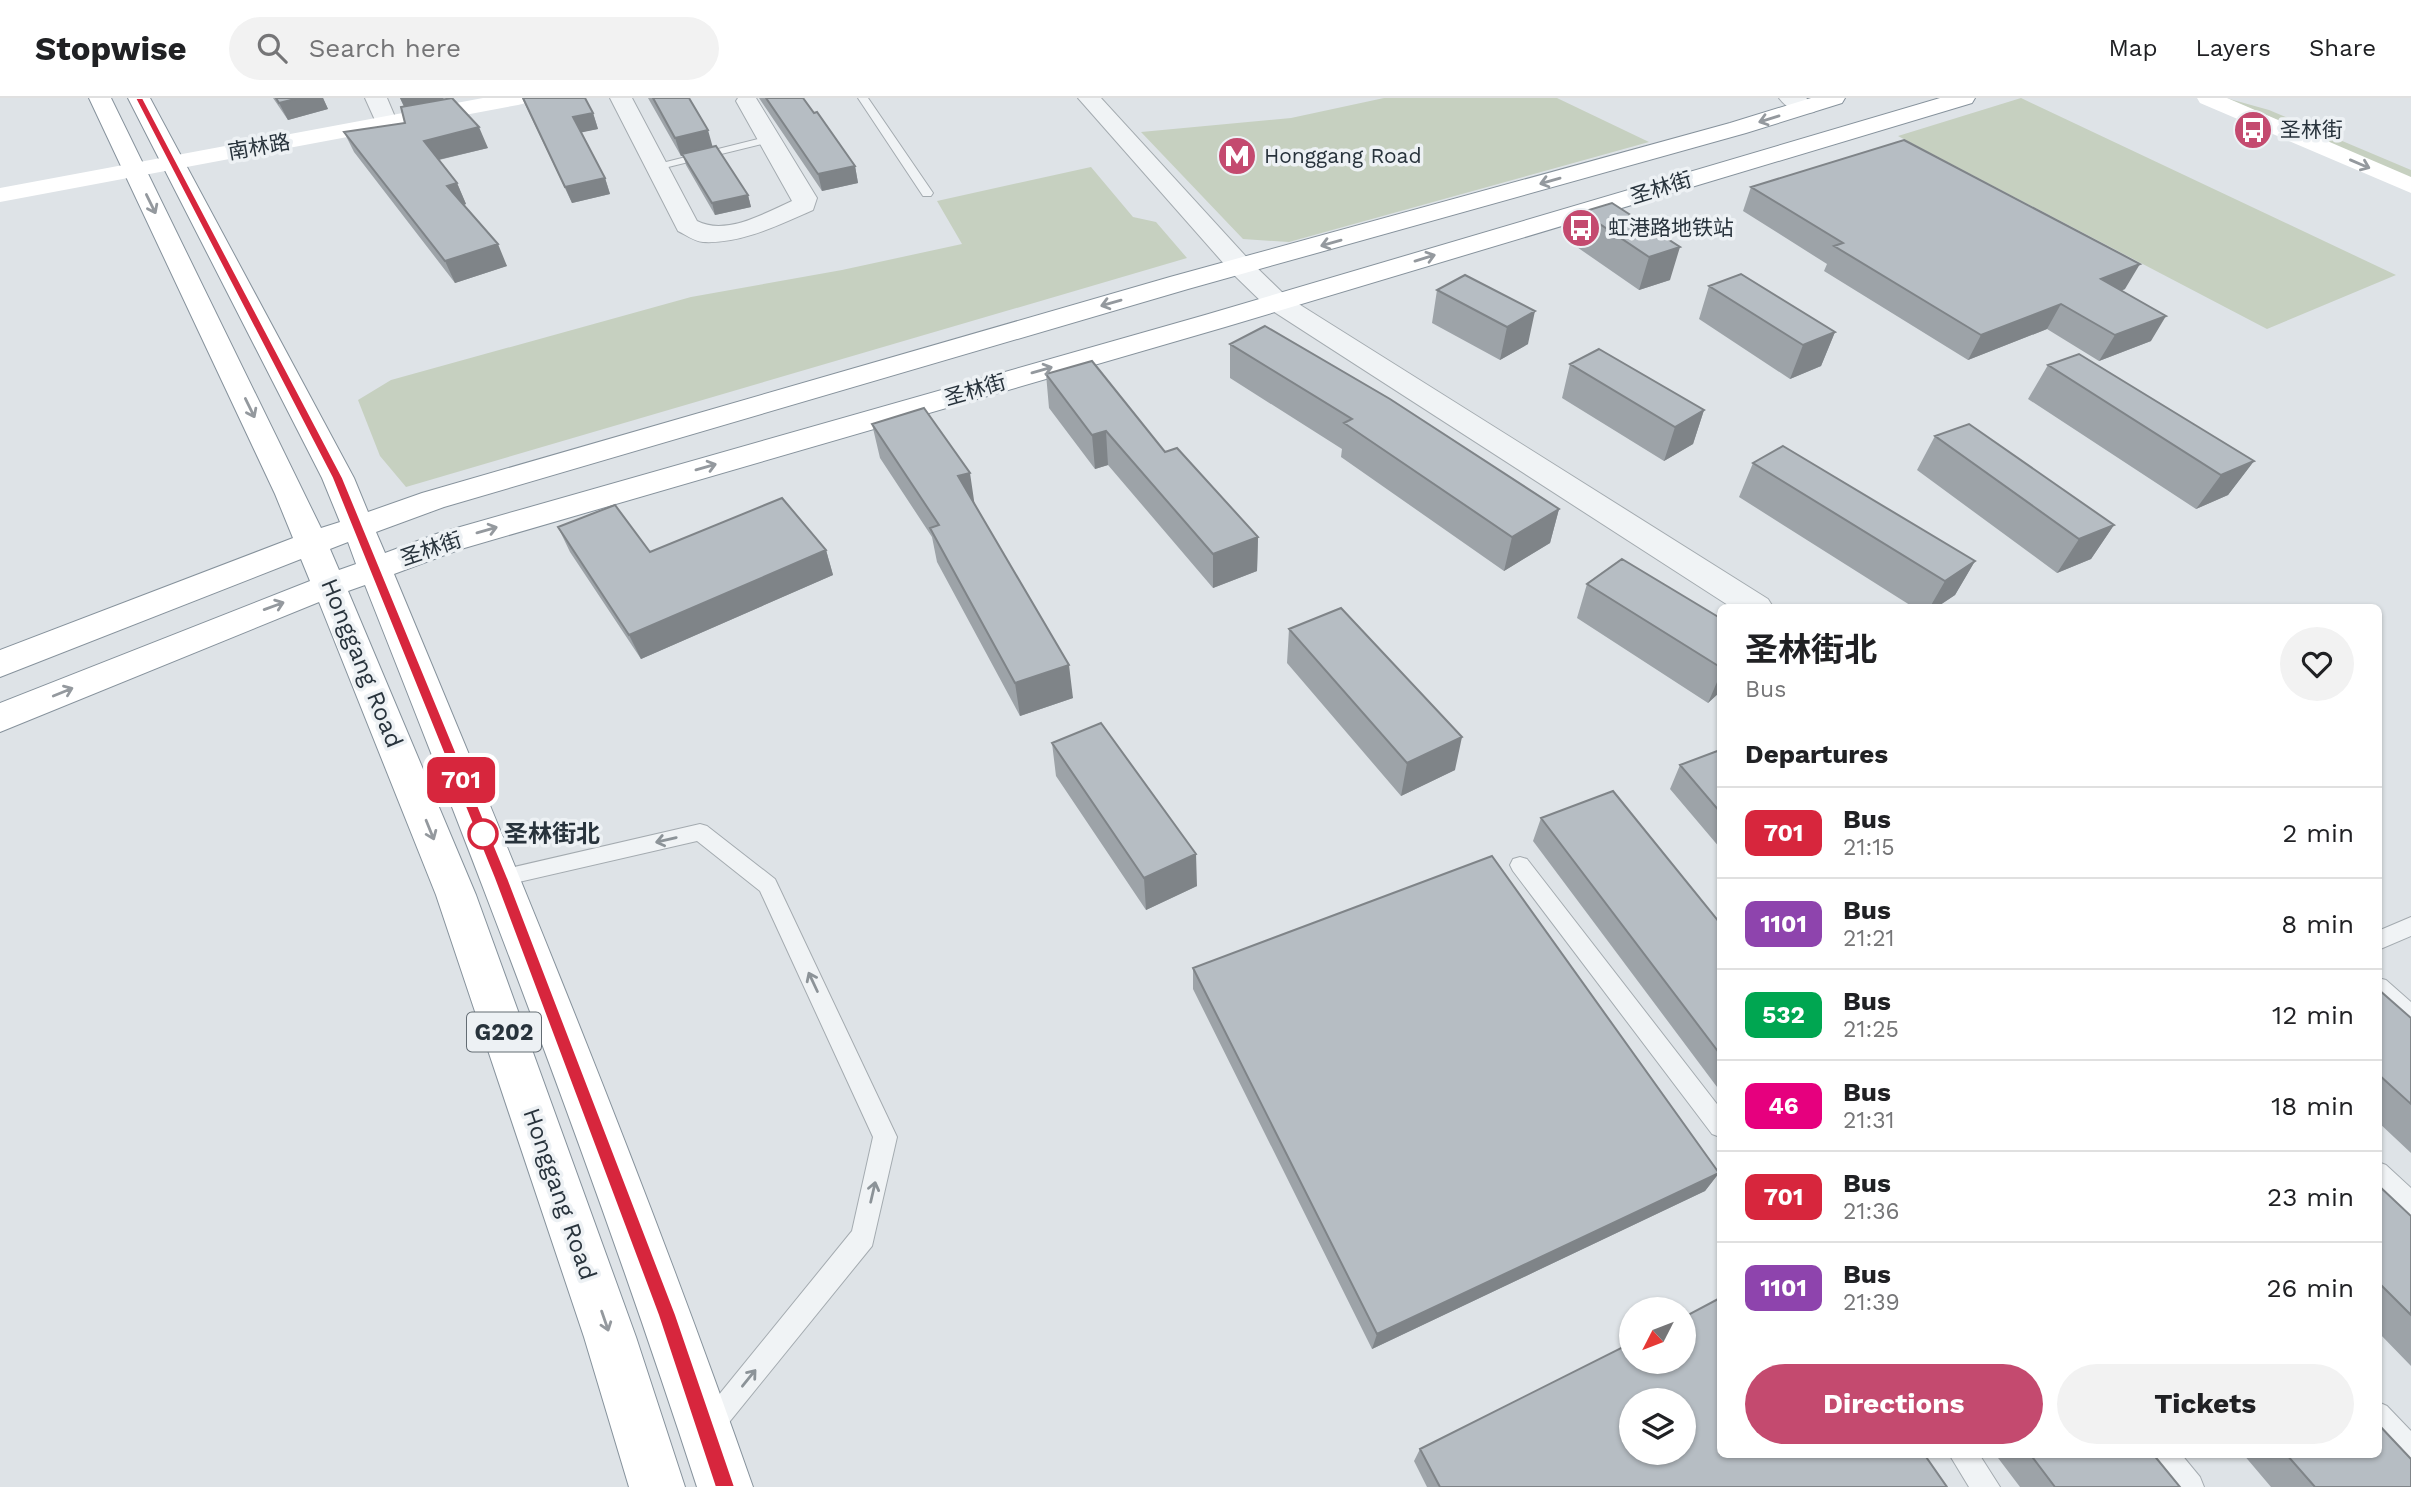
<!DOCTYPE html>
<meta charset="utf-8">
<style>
body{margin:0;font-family:"Work Sans","Noto Sans SC",sans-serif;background:#f2f2f2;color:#202124;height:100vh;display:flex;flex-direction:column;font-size:26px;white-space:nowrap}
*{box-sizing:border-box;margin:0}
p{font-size:23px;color:#757577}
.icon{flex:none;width:38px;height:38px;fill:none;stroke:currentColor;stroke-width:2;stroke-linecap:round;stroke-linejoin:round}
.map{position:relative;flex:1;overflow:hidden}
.drawer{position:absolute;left:1717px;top:506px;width:665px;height:854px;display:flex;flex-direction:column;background:#fff;border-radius:10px;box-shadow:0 2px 5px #0004}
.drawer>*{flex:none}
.badge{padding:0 14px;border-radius:10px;font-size:24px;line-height:46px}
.needle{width:46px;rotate:228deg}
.controls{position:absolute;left:1619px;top:1199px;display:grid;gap:14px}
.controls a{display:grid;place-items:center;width:77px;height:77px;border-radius:50%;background:#fff;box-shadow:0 2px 5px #0004;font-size:35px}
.map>.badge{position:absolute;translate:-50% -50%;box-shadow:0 0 0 4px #fff}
h2{padding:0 28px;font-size:26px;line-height:63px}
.round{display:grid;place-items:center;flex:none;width:74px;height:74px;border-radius:37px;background:#f2f2f2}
.headline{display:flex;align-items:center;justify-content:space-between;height:119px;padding:0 28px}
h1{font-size:33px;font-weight:700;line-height:52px}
.action{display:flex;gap:14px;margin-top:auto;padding:14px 28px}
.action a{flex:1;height:80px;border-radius:42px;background:#c44a6f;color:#fff;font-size:28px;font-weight:700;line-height:80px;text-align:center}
.action a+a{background:#f2f2f2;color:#202124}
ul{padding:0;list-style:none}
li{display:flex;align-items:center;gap:21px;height:91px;padding:0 28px;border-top:2px solid #e0e0e0}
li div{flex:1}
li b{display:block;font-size:26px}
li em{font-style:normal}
li .badge{min-width:77px;font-weight:700;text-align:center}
header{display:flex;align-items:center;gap:42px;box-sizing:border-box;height:98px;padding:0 35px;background:#fff;border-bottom:2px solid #e0e0e0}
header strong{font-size:33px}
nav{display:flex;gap:38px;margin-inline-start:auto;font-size:24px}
.search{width:490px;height:63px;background:#f2f2f2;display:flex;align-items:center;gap:18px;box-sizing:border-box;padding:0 24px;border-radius:38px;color:#757577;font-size:26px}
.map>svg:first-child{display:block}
.green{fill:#c6d0c0}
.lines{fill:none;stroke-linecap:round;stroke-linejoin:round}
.lane-casing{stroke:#a4abb0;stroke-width:2}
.street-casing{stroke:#a4abb0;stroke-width:2}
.highway-casing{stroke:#86929c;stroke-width:2}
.lane{fill:#f0f3f5;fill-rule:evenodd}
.street{fill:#f0f3f5;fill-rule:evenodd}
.secondary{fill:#fff;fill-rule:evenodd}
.highway{fill:#fff;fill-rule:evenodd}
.wall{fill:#9da3a8}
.shaded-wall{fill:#7f8488}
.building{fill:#b6bdc3;stroke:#7f8488;stroke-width:2;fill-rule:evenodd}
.oneway{stroke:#94999e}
.oneway2{stroke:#8c9398}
.line{fill:#d7263d;stroke:#fff;stroke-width:2}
.stop-dot{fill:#fff;stroke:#d7263d;stroke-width:3.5}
.labels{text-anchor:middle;stroke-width:7;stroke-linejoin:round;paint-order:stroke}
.far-poi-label{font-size:21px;fill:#28333c;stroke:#edf1f4;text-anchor:start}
.far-street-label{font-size:21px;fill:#28333c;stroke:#edf1f4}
.shield{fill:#edf1f4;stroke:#636c73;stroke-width:2}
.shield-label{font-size:23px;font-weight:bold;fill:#28333c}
.street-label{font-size:24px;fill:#28333c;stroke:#edf1f4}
.stop-label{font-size:24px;font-weight:bold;fill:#28333c;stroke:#edf1f4;text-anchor:start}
</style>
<header>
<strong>Stopwise</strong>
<div class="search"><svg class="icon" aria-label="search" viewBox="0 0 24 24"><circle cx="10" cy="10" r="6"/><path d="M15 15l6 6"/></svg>Search here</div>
<nav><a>Map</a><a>Layers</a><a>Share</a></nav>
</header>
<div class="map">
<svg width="2411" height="1389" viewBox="0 0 2411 1389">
<rect width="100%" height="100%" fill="#dee3e7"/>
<!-- green -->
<path class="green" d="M 1384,0 L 1557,0 L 1649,44 L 1289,144 L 1243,141 L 1141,34 L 1291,20 Z
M 2021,0 L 2396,177 L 2267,231 L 1898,38 Z
M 2226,0 L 2269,12 L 2411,72 L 2411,80 Z
M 1091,69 L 1133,119 L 1156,124 L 1187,160 L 406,389 L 380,358 L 358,302 L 391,282 L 691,199 L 842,172 L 962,146 L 937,103 Z"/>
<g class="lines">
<defs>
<path id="lane" d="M 858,0 L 868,0 L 933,95 L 931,98 L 923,98 Z
M 770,38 L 776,41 L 774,43 L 656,72 L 650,68 Z
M 700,726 L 707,728 L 775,781 L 897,1039 L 872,1148 L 718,1338 L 709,1342 L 700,1338 L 696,1329 L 700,1320 L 852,1133 L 873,1039 L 760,793 L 697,743 L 501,788 L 494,786 L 491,780 L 494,774 L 501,772 Z
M 1520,759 L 1527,761 L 1720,1010 L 1720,1039 L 1712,1036 L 1513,773 L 1510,767 L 1513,761 Z
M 2411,819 L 2411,838 L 2378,852 L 2378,833 Z
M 2378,880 L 2386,882 L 2411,904 L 2411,927 L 2403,924 L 2378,902 Z
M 2378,1064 L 2386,1067 L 2411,1090 L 2411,1118 L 2402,1114 L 2378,1091 Z
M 2378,1304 L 2387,1308 L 2411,1333 L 2411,1367 L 2401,1363 L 2378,1337 Z
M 1949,1356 L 1979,1356 L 2000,1389 L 1969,1389 Z
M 2150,1356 L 2181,1356 L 2200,1379 L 2204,1389 L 2172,1389 L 2153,1366 Z"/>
<path id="street" d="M 365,0 L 387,0 L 398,26 L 395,31 L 379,31 Z
M 610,0 L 632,0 L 697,123 C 726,138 765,115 792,103 L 736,3 L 738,0 L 756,0 L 817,100 L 813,112 C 779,127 741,146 703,144 C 694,143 686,137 678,133 Z
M 1078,0 L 1101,0 L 1251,164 L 1286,198 L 1768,501 L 1773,509 L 1731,509 L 1268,210 L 1233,176 Z
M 1779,0 L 1806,0 L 1817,9 L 1814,14 C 1801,17 1787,11 1779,0 Z"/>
<path id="highway" d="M 89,0 L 111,0 L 321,430 L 340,424 L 322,380 L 128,0 L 150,0 L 354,380 L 368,414 L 422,395 L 1170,179 L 1730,25 L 1811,0 L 1845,0 L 1842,5 L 1746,35 L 1188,191 L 444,409 L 376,434 L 385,455 L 439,435 L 1205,217 L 1940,0 L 1975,0 L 1972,5 L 1225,229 L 461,451 L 394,476 C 520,778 645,1080 753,1389 L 697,1389 C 598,1084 483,785 365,487 L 348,493 L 476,797 L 636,1239 L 685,1389 L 629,1389 L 584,1239 L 436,797 L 319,504 L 0,634 L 0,605 L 310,483 L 301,461 L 0,579 L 0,552 L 293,440 L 275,396 ZM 348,444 L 356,466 L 339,472 L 330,451 Z"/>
</defs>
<!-- lane casing -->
<use href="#lane" class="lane-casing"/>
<!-- street casing -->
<use href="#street" class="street-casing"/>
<!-- highway casing -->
<use href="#highway" class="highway-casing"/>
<!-- lane -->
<use href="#lane" class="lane"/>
<!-- street -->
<use href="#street" class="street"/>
<!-- secondary -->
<path class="secondary" d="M 483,0 L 529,0 L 526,5 L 518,7 L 0,104 L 0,90 Z
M 2197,0 L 2227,0 L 2411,79 L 2411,95 L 2200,5 Z"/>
<!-- highway -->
<use href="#highway" class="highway"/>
</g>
<!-- wall -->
<path class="wall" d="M 273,0 L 323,0 L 328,11 L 288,22 Z
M 400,0 L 443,0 L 488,50 L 439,62 L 457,85 L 466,106 L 464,107 L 507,168 L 455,185 L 354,54 L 344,34 L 405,25 L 404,9 Z
M 522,0 L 585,0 L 593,15 L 598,31 L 581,34 L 605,80 L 610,96 L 572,105 Z
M 648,0 L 689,0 L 712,48 L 748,97 L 751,109 L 715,117 L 686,67 L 683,57 L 681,58 Z
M 759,0 L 803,0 L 855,68 L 858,85 L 822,93 Z
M 1751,89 L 2125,191 L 2121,193 L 2151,243 L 2099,263 L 2047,231 L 1968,262 L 1824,173 L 1827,166 L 1743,113 Z
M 1612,105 L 1670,182 L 1639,192 L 1574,147 L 1582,114 Z
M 1465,177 L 1528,246 L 1500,262 L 1432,225 L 1437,192 Z
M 1709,188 L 1835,234 L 1821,268 L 1790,281 L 1699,221 Z
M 1230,246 L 1559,411 L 1550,445 L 1504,473 L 1341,359 L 1342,351 L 1230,280 Z
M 1570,266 L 1704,312 L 1693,346 L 1664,363 L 1562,300 Z
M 2048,267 L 2254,363 L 2228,397 L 2196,411 L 2028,301 Z
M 1046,276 L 1165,354 L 1258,439 L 1257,473 L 1213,490 L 1108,367 L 1095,371 L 1049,310 Z
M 872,326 L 975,408 L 1073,600 L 1020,618 L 937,464 L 932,439 L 880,360 Z
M 1935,338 L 2114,427 L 2091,461 L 2057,475 L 1917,372 Z
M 1753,365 L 1975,463 L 1955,497 L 1937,509 L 1913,509 L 1739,399 Z
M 558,429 L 650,454 L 826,452 L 833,477 L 641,561 L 570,454 Z
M 1587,486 L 1720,520 L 1720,594 L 1708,605 L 1577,520 Z
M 1289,531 L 1455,672 L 1401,698 L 1287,565 Z
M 1052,645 L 1197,788 L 1146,812 L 1056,678 Z
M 1720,652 L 1720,750 L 1670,691 L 1680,667 Z
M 1541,720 L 1720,825 L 1720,993 L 1533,743 Z
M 1193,870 L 1719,1075 L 1705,1093 L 1372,1251 L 1193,891 Z
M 2378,891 L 2411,920 L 2411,1055 L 2378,1024 Z
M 2378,1087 L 2411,1118 L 2411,1268 L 2378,1234 Z
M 1420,1351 L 1947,1389 L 1427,1389 L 1414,1363 Z
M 1995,1356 L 2153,1356 L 2180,1389 L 2020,1389 Z
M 2243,1356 L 2378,1356 L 2411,1389 L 2271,1389 Z"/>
<!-- shaded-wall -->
<path class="shaded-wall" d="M 299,0 L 323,0 L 328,11 L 288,22 L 279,5 Z
M 400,0 L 443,0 L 445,4 L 406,12 Z
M 593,15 L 598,31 L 579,35 L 573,19 Z
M 479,29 L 488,50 L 433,63 L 424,43 Z
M 708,32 L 713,50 L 681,58 L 675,40 Z
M 855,68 L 858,85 L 822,93 L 818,76 Z
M 605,80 L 610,96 L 572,105 L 565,89 Z
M 457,85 L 466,106 L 457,109 L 447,88 Z
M 748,97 L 751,109 L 715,117 L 712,105 Z
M 498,146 L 507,168 L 455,185 L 445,163 Z
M 1680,149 L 1670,182 L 1639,192 L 1649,159 Z
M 2140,166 L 2125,191 L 2086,206 L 2101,181 Z
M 2061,206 L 2047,231 L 1968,262 L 1981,237 Z
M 1535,213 L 1528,246 L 1500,262 L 1507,229 Z
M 2166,218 L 2151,243 L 2099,263 L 2115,237 Z
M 1835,234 L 1821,268 L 1790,281 L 1803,247 Z
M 1704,312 L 1693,346 L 1664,363 L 1675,329 Z
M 1106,333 L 1108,367 L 1095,371 L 1092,337 Z
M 2254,363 L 2228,397 L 2196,411 L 2221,377 Z
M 970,375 L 975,409 L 958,378 Z
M 1559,411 L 1550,445 L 1504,473 L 1512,439 Z
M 2114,427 L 2091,461 L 2057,475 L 2079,441 Z
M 1258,439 L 1257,473 L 1213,490 L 1213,456 Z
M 826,452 L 833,477 L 641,561 L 629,537 Z
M 1975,463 L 1955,497 L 1937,509 L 1930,509 L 1945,483 Z
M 1069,567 L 1073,600 L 1020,618 L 1015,585 Z
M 1720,577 L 1720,594 L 1708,605 Z
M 1462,639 L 1455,672 L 1401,698 L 1407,665 Z
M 1196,756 L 1197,788 L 1146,812 L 1144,780 Z
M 1719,1075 L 1705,1093 L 1372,1251 L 1377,1236 Z"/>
<!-- building -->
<path class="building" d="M 276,0 L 299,0 L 279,5 Z
M 452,0 L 479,29 L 424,43 L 457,85 L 447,88 L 498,146 L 445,163 L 344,34 L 405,25 L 401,9 Z
M 523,0 L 585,0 L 593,15 L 573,19 L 605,80 L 565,89 Z
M 653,0 L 689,0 L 708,32 L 675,40 Z
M 766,0 L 803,0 L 814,15 L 817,14 L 855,68 L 818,76 Z
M 1904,42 L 2140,166 L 2101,181 L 2166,218 L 2115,237 L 2061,206 L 1981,237 L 1834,148 L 1843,145 L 1751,89 Z
M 716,48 L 748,97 L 712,105 L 682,56 Z
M 1612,105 L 1680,149 L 1649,159 L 1582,114 Z
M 1741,176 L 1835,234 L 1803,247 L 1709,188 Z
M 1465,177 L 1535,213 L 1507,229 L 1437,192 Z
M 1265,228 L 1390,301 L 1559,411 L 1512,439 L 1344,325 L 1352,321 L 1230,246 Z
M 1599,251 L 1704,312 L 1675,329 L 1570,266 Z
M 2079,256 L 2254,363 L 2221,377 L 2048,267 Z
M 1092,263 L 1165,354 L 1177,350 L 1258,439 L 1213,456 L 1106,333 L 1092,337 L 1046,276 Z
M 924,310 L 970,375 L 958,378 L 1069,567 L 1015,585 L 930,430 L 939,427 L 872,326 Z
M 1969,326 L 2114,427 L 2079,441 L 1935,338 Z
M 1783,348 L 1975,463 L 1945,483 L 1753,365 Z
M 782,400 L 826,452 L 629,537 L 558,429 L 615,407 L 650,454 Z
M 1622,461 L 1720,520 L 1720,569 L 1587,486 Z
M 1341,510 L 1462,639 L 1407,665 L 1289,531 Z
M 1101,625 L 1196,756 L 1144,780 L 1052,645 Z
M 1720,652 L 1720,714 L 1680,667 Z
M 1613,693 L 1720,825 L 1720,956 L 1541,720 Z
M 1492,758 L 1719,1075 L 1377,1236 L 1193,870 Z
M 2378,891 L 2411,920 L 2411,1006 L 2378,976 Z
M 2378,1087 L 2411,1118 L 2411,1217 L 2378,1184 Z
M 1720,1200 L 1720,1356 L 1924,1356 L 1947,1389 L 1440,1389 L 1420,1351 L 1631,1245 L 1631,1264 L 1684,1264 L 1684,1219 ZM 1631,1302 L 1684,1302 L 1684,1354 L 1631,1354 Z
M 2378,1326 L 2411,1361 L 2411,1389 L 2315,1389 L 2286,1356 L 2378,1356 Z
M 2030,1356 L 2153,1356 L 2180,1389 L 2055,1389 Z"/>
<!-- one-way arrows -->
<defs><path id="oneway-shaft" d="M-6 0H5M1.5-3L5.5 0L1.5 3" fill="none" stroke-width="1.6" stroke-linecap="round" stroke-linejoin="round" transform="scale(1.75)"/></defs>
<g class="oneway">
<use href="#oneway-shaft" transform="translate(1769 21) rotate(163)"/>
<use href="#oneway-shaft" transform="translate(2360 66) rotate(23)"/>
<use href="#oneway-shaft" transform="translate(1550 83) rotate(164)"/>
<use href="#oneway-shaft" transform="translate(151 106) rotate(64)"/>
<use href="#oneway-shaft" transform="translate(1331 145) rotate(164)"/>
<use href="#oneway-shaft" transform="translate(1425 160) rotate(-17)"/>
<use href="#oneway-shaft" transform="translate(1111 205) rotate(164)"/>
<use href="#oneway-shaft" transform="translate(1042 272) rotate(-16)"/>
<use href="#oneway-shaft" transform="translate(250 310) rotate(64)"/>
<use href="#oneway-shaft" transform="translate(706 369) rotate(-16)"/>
<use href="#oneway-shaft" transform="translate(487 432) rotate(-16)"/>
<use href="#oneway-shaft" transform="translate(274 508) rotate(-20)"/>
<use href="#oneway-shaft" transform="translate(63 594) rotate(-22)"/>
<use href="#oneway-shaft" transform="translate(430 732) rotate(68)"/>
<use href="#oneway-shaft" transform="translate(605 1223) rotate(71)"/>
</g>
<g class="oneway2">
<use href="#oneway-shaft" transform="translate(666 742) rotate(167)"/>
<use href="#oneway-shaft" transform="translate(813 884) rotate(-115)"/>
<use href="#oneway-shaft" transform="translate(873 1094) rotate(-77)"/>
<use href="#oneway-shaft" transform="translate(749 1280) rotate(-51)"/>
</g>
<!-- line -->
<path class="line" d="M 135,0 L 143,0 L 343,380 L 508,780 L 676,1217 L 735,1389 L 715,1389 L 658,1217 L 494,780 L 332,380 Z"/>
<!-- icons -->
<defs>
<symbol id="bus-disc" viewBox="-11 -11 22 22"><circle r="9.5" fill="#c44a6f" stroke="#edf1f4"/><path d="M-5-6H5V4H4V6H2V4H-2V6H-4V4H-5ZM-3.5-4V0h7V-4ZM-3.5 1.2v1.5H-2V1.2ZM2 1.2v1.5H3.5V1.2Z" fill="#fff"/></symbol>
<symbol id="metro-disc" viewBox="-11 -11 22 22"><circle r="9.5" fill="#c44a6f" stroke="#edf1f4"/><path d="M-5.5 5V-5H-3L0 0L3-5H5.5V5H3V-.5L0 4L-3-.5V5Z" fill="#fff"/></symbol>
</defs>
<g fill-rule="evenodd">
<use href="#bus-disc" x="2231" y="10" width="44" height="44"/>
<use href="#metro-disc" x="1215" y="36" width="44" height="44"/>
<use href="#bus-disc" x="1559" y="108" width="44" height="44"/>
</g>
<!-- markers -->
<circle class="stop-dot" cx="483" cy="736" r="14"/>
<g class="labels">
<!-- far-poi labels -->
<g class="far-poi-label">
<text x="2280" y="39">圣林街</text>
<text x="1264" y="65">Honggang Road</text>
<text x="1608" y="137">虹港路地铁站</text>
</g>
<!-- far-street labels -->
<g class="far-street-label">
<text transform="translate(259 49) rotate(-10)" y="7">南林路</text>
<text transform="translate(1661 90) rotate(-17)" y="7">圣林街</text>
<text transform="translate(975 292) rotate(-16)" y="7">圣林街</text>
<text transform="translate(431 451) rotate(-19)" y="7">圣林街</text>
</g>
<!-- shield labels -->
<rect class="shield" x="467" y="914.5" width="74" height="39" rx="5"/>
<g class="shield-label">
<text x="504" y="942">G202</text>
</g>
<!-- street labels -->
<g class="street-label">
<text transform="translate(362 565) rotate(68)" y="8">Honggang Road</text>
<text transform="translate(560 1096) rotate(71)" y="8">Honggang Road</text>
</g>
<!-- stop labels -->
<g class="stop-label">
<text x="504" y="744">圣林街北</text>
</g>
</g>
</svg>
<div class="controls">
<a><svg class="needle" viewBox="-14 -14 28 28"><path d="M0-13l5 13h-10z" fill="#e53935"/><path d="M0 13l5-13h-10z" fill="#757577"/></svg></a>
<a><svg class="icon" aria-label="layers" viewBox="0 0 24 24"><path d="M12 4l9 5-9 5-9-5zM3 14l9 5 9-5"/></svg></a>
</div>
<b class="badge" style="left:461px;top:682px;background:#d7263d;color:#fff">701</b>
<section class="drawer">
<div class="headline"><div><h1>圣林街北</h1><p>Bus</p></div><a class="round"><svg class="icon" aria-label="heart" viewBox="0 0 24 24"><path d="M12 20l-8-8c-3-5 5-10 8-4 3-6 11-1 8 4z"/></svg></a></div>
<h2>Departures</h2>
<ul>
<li><span class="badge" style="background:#d7263d;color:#fff">701</span><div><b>Bus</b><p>21:15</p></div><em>2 min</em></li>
<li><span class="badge" style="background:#8e44ad;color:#fff">1101</span><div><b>Bus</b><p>21:21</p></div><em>8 min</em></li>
<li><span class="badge" style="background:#00a651;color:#fff">532</span><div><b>Bus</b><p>21:25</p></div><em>12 min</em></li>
<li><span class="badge" style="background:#e6007e;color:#fff">46</span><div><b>Bus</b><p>21:31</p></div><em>18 min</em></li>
<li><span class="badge" style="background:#d7263d;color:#fff">701</span><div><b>Bus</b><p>21:36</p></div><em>23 min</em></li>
<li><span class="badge" style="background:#8e44ad;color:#fff">1101</span><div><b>Bus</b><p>21:39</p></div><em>26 min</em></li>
</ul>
<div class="action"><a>Directions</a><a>Tickets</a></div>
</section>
</div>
